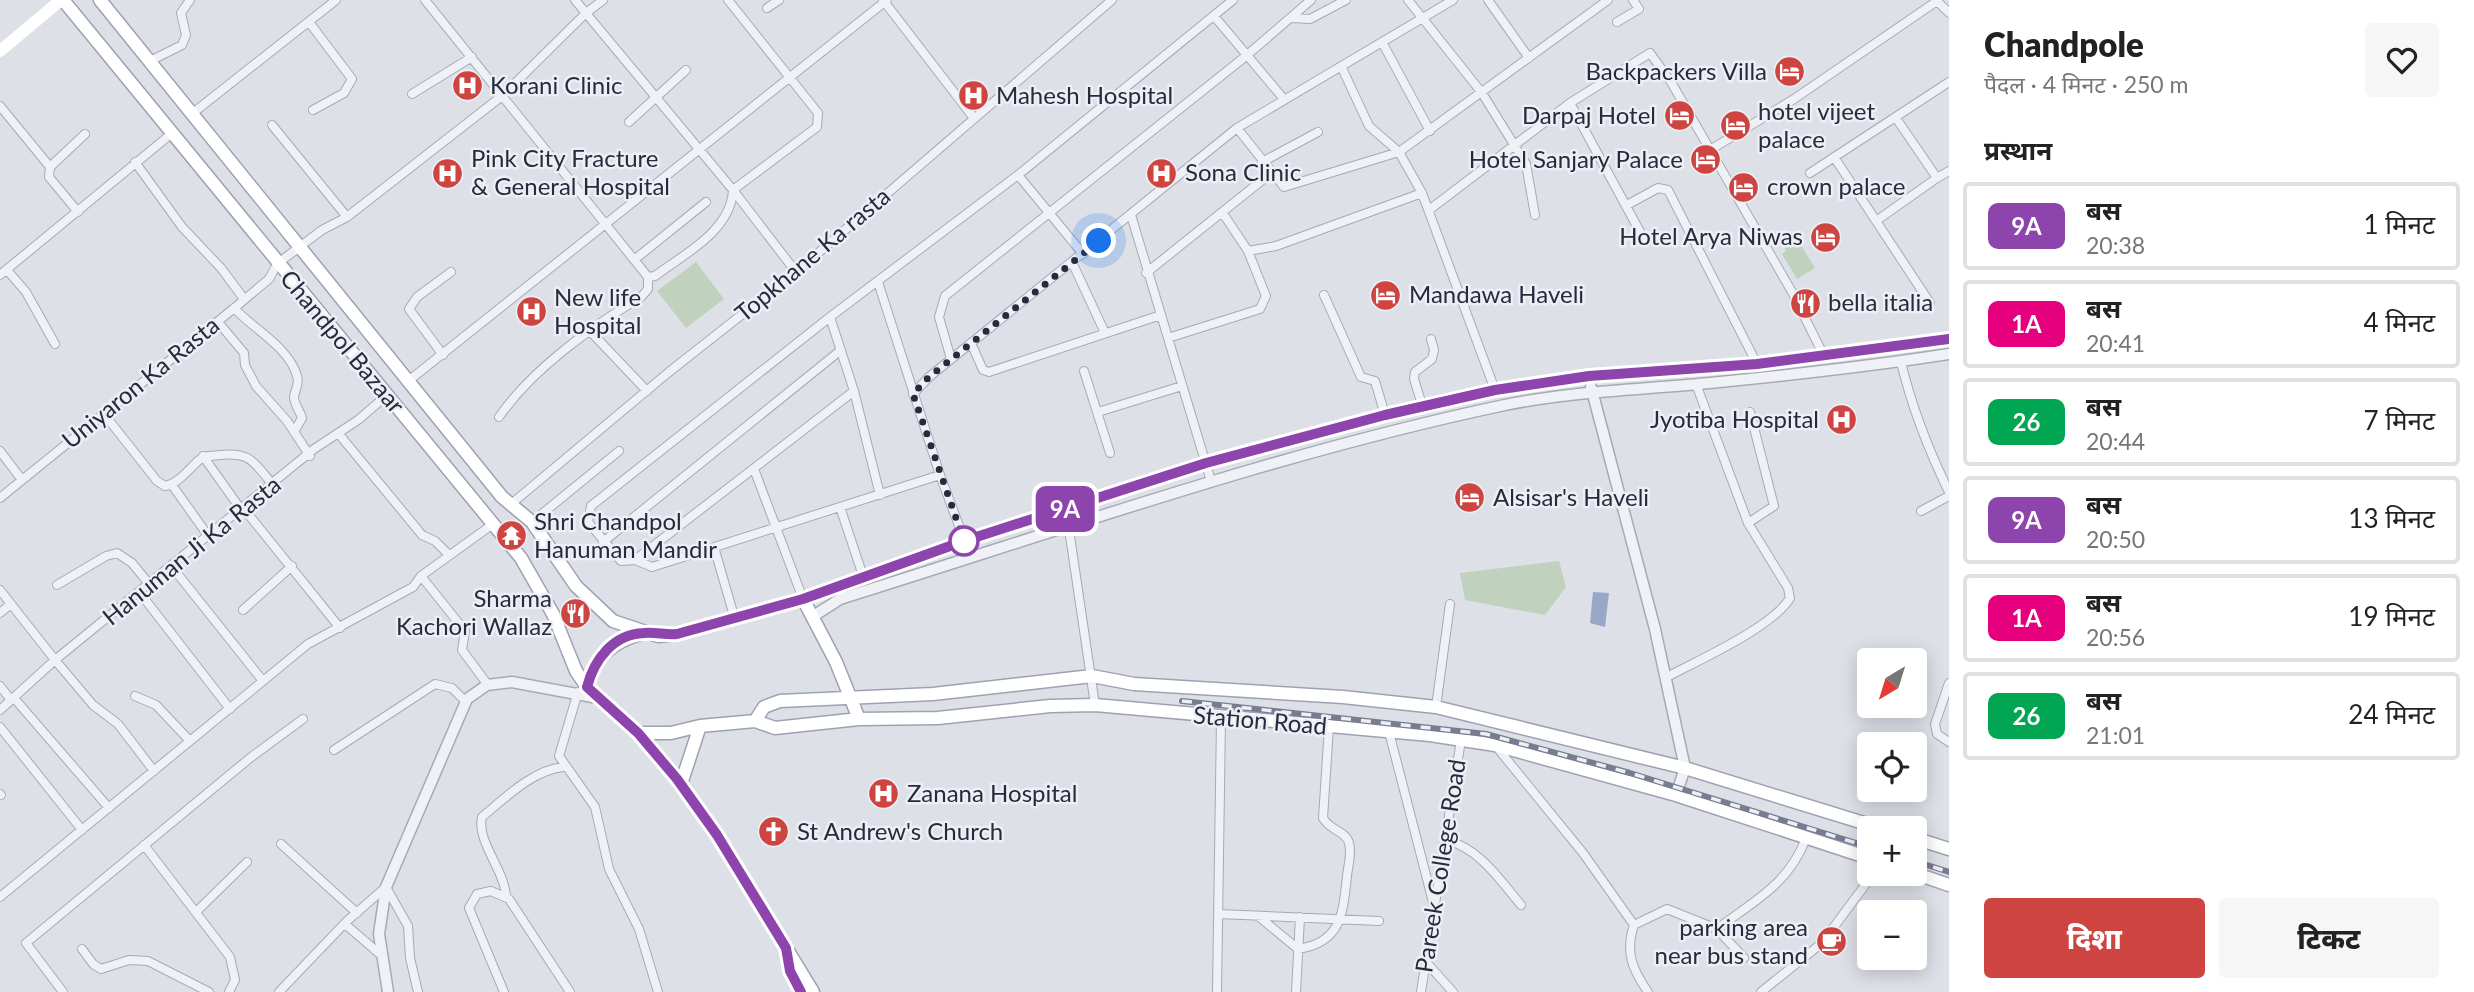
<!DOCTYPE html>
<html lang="hi">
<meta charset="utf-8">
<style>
body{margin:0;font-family:Lato,"Noto Sans Devanagari",sans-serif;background:#f6f6f6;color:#222;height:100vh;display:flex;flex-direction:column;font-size:26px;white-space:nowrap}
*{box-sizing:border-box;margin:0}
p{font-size:23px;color:#767676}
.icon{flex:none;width:38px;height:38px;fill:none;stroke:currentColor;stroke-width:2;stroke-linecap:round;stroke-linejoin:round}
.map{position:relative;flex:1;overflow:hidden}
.details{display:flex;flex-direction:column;background:#fff;width:525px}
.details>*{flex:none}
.badge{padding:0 14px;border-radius:10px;font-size:24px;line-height:46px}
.needle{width:46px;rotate:218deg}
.tools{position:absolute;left:1857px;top:648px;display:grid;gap:14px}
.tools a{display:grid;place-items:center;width:70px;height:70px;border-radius:7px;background:#fff;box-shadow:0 4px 18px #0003;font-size:35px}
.you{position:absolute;width:35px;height:35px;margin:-18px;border:5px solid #fff;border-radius:50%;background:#1a73e8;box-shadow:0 0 0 10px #1a73e833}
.map>.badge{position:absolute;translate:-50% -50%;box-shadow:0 0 0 4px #fff}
h2{padding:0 35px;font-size:26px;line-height:63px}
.round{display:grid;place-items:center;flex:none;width:74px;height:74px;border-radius:7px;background:#f6f6f6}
.head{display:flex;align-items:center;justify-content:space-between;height:119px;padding:0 35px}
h1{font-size:33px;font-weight:800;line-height:52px}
.action{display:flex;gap:14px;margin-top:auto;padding:14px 35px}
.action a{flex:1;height:80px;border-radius:7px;background:#ce4441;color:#fff;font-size:28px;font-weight:800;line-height:80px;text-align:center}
.action a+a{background:#f6f6f6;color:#222}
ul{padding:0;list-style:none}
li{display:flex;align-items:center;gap:21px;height:88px;margin:0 14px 10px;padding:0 21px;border:4px solid #e0e0e0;border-radius:7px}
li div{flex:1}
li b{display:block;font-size:26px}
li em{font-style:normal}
li .badge{min-width:77px;font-weight:700;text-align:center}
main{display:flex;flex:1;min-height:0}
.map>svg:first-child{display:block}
.green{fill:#c0d1be}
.water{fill:#98a7c8}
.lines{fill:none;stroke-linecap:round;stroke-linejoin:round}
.minor-casing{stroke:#a6aab4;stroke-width:10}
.tertiary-casing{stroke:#a6aab4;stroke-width:13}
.primary-casing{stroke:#9da2b3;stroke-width:15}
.minor{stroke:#f0f1f6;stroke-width:8}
.tertiary{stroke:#f0f1f6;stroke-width:10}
.secondary{stroke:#fff;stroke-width:12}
.primary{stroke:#fff;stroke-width:12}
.rail-casing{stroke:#777c91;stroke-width:6}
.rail{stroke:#edeff5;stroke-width:3.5;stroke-dasharray:10;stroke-linecap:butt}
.line-casing{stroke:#fff;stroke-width:16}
.line{stroke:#8e44ad;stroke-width:10}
.walk{stroke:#272b3e;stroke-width:7;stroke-dasharray:0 12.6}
.stop-dot{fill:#fff;stroke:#8e44ad;stroke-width:3.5}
.labels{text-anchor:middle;stroke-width:5;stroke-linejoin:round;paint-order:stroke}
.poi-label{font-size:24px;fill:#272b3e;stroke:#edeff5;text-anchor:start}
.street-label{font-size:24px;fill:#272b3e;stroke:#edeff5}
</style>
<main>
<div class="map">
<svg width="1949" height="992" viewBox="0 0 1949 992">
<rect width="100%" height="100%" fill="#dde0e7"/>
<!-- green -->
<path class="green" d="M 1797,239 L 1815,268 L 1797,279 L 1782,254 L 1786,251 L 1784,247 Z
M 696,262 L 724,299 L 686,328 L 657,291 Z
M 1559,561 L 1566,587 L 1545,615 L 1465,600 L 1460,573 Z"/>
<!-- water -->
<path class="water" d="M 1593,592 L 1609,593 L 1605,627 L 1590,623 Z"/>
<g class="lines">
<defs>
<path id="minor" d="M 425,0 L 648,277 L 648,289 L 642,296 C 592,327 533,368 499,417
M 575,0 L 733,190 L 796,272
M 883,0 L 973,117
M 1408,0 L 1482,93 L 1526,164 L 1535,215
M 1488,0 L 1529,58
M 1936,0 L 1949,13
M 767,8 L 779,0
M 1214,16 L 1283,98
M 1291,18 L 1310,19 L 1346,0
M 309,22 L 352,79 L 344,93 L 313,110
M 1617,22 L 1639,9 L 1633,0
M 1382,42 L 1430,131
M 150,61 L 182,45 L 186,35 L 181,13 L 190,0
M 1341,66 L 1369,126 L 1399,152 L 1422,193 L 1495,390
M 412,94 L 472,57
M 1570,103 L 1645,241
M 0,106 L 50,167
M 193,113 L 336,0
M 1896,118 L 1937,178 L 1949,171
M 629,122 L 686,70
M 272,125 L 347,217
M 1237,128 L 1284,187 L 1399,152 L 1608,0
M 1710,150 L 1794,99 L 1937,1
M 1834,157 L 1930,303
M 135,162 L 182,227 L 221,268 L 244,299
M 1262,162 L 1318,132
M 1810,173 L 1949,82
M 1018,175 L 1083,254
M 1627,205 L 1658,188 L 1668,190 L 1757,364
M 1429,210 L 1570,103 L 1650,53 L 1671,82 L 1792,292 L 1824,356
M 78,212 L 49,177 L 50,167 L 85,134
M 1131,215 L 1211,481
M 1876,221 L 1937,178
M 1248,251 L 1276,246 L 1422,193
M 634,260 L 706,202
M 1072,262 L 1105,333
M 7,270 L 26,292 L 55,344
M 1146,273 L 1270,174
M 0,275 L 171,134
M 648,277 L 655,276 C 684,254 731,231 733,190 L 817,127 L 818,113 L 728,0
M 878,282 L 940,475 L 971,558
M 1324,295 L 1361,377 L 1375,381 L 1385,415
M 234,308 C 253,329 289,347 297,376 C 300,384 295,389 294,397 C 294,404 300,411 302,418 L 294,432
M 830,317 L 854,391 L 880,495
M 218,322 L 244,353 L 245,365 L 256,386 L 287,421 L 310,456
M 590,331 L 647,391
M 1168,338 L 1260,309 L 1266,296 L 1248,251 L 1222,212
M 971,343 L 983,370 L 989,372 L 1161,315
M 443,355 L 409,309 L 417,297 L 451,272
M 951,359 L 939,317 L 945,296 L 1246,56 L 1311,0
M 1901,362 C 1912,408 1928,449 1949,492
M 1084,371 L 1110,453
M 407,382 L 887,0
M 913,394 L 929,377 L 1237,128 L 1453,0
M 1423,408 L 1414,379 L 1415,372 L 1432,359 L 1434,350 L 1431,339
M 1098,412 L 1182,386
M 104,414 L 157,481 L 165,486 C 178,484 189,469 199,460 C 205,455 212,456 220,455 C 252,452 254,463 273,485
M 338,433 L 422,535 L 435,541 L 449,555
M 0,451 L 22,480
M 203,456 L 242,511
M 754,469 L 803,599
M 940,475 L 652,567 L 635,560 L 621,561 L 588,522 L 591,506 L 830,317 L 1018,175 L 1233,0
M 172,485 L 209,537
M 0,498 L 238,305 L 269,279 L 277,264 L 322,230 L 347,217 L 502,96 L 586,13 L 603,0
M 510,505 L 669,372 L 796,272 L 1112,0
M 840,507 L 863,576
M 244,509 L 340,628
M 1066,509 L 1095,705
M 1921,511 L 1949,496
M 532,522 L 619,451
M 1748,523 L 1774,506 L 1750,412
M 603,542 L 841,350
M 714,547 L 734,616
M 635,560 L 854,391
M 172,567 L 263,681
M 421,576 L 465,631 L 462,650 L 488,685
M 57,585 L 106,556 L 117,553 L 132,563 L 150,585
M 0,590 L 55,660 L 93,705 L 118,724 L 154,771
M 140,593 L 230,709
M 243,610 L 292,566
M 0,613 L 11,604
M 1665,678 C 1697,661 1773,627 1790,598 L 1788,588 L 1748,523 L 1696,384
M 1949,683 L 1935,724 L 1937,734 L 1949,742
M 0,686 L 11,700
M 578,692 L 559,756 L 595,807 L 609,869 L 639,929 L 658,992
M 135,696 L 156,705 L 190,741
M 14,698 L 109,808
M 1436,707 L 1450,604
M 0,710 L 55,660 L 314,449 L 358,420 L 386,396
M 0,727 L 82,830
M 1389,732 L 1434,906
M 1495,745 L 1583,853 L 1634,925
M 334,750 L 435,684 L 452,688 L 466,702
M 0,794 L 1,795
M 1447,840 C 1481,850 1499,879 1521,905
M 281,844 L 357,913
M 144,845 L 230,957 L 235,980 L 229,992
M 0,897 L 308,644 L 413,587 L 421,576 L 493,524
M 506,897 C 505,870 476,841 482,817 C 505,798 533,770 563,767
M 196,912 L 247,862
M 1219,914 L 1379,921
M 1258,916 L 1298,949 C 1342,943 1343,912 1347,876 C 1348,866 1352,853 1349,843 C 1346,831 1329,830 1323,818 L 1329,727
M 345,924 L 382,956
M 1717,929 C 1755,900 1789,884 1806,838
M 82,949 L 93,964 L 101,969 L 129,960 L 148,961 L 209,992
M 1426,962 L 1453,992
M 63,992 L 26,943 L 250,758 L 303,719
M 279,992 L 347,921 L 386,887 L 408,926 L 410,958 L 418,992
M 504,992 L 469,908 L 477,894 L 491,891 L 509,899 L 570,992
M 1217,992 L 1221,719
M 1296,992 L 1300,917
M 1421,992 L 1461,740
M 1648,992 C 1632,969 1625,952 1634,925 L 1667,909 L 1717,929 L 1744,958
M 1761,992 L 1822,943 L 1874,873"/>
<path id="tertiary" d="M 1591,387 L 1655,629 L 1685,768 L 1676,795
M 803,599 L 964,541 L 1206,463 L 1385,415 L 1495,390 L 1589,376 L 1757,364 L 1949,339
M 812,617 L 840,599 C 1058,531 1275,454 1500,406 C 1565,392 1632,390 1699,384 C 1782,376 1866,367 1949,354
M 388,992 L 379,934 L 386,887 L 467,699 L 487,685 L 512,682 L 598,698"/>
<path id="primary" d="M 63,0 L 521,558 L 553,614 L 576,671 L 587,687 L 638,733 L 677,778 L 717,835 L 813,992
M 100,0 L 502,497 L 532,522 L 576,586 L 613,621 L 658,636 L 677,634 L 803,599 L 836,662 L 859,719
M 587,687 C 595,656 612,642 643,633
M 755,721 L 764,707 L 780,701 L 933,694 L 1092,676 L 1134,684 L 1343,697 L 1436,707 L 1685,768 L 1880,828
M 638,733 L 671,733 L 700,726 L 755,721 L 775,728 L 859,719 L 938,718 L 1050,706 L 1095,705 L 1430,735 L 1495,745 L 1676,795 L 1869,858
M 681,784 L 700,726
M 1914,838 L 1949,849
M 1914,873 L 1949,885
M 790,958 L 790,971 L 801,992"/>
</defs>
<!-- minor casing -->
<use href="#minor" class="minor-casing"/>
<!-- tertiary casing -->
<use href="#tertiary" class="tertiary-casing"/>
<!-- primary casing -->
<use href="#primary" class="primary-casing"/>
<!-- minor -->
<use href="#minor" class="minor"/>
<!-- tertiary -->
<use href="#tertiary" class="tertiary"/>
<!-- secondary -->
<path class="secondary" d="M 0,51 L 61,0"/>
<!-- primary -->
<use href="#primary" class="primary"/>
<defs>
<path id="rail" d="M 1182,701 L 1486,734 L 1630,773 L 1869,847
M 1914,861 L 1949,872"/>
</defs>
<!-- rail casing -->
<use href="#rail" class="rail-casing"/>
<!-- rail -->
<use href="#rail" class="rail"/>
</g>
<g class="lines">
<defs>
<path id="line" d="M 801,992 L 790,971 L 786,948 L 717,835 L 677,779 L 638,733 L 587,687 C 594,660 613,634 644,633 C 655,632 666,635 677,634 L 803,599 L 964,541 L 1206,463 L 1385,415 L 1495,390 L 1589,376 L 1757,364 L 1949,339"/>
</defs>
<!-- line casing -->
<use href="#line" class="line-casing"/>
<!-- line -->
<use href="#line" class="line"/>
<!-- walk -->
<path class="walk" d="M 964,541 L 913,394 L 929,377 L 1099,241"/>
</g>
<!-- icons -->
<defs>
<symbol id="hotel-disc" viewBox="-11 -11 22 22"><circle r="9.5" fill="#ce4441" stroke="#edeff5"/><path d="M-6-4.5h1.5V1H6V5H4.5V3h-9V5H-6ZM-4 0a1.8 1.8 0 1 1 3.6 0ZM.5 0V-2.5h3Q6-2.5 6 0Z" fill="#fff"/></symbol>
<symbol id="hospital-disc" viewBox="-11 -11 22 22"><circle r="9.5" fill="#ce4441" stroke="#edeff5"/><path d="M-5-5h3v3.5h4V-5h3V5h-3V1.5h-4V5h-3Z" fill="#fff"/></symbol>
<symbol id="restaurant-disc" viewBox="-11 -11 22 22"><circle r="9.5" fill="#ce4441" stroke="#edeff5"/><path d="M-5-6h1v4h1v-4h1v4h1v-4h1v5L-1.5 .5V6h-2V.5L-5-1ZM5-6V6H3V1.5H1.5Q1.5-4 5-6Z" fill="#fff"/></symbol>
<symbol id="temple-disc" viewBox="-11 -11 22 22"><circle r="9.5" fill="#ce4441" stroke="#edeff5"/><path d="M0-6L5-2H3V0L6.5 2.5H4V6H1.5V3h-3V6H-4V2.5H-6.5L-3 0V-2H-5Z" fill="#fff"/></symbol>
<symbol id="church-disc" viewBox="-11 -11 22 22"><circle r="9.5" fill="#ce4441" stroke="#edeff5"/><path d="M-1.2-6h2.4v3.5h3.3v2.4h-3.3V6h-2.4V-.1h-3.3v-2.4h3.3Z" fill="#fff"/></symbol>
<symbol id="cafe-disc" viewBox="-11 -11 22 22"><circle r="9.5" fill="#ce4441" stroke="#edeff5"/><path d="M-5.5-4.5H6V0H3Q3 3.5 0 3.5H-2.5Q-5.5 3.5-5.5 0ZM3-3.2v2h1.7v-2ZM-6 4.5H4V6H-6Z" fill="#fff"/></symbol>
</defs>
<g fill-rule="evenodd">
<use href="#hotel-disc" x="1772" y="54" width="35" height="35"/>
<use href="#hospital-disc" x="450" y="68" width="35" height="35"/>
<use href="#hospital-disc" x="956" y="78" width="35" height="35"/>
<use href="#hotel-disc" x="1662" y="98" width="35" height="35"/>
<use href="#hotel-disc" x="1718" y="108" width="35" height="35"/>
<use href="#hotel-disc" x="1688" y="142" width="35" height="35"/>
<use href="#hospital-disc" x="430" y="156" width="35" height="35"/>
<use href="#hospital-disc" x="1144" y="156" width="35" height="35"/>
<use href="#hotel-disc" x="1726" y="170" width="35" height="35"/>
<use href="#hotel-disc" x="1808" y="220" width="35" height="35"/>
<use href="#hotel-disc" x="1368" y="278" width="35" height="35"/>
<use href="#restaurant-disc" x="1788" y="286" width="35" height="35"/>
<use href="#hospital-disc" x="514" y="294" width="35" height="35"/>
<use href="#hospital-disc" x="1824" y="402" width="35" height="35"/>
<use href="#hotel-disc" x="1452" y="480" width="35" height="35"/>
<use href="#temple-disc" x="494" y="518" width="35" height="35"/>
<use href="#restaurant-disc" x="558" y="596" width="35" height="35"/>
<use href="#hospital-disc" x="866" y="776" width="35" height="35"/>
<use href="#church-disc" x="756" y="814" width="35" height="35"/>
<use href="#cafe-disc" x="1814" y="924" width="35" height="35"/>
</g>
<!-- markers -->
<circle class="stop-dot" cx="964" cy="541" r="14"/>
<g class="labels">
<!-- poi labels -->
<g class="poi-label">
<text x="1767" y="80" text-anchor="end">Backpackers Villa</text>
<text x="490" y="94">Korani Clinic</text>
<text x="996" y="104">Mahesh Hospital</text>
<text x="1758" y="120">hotel vijeet<tspan x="1758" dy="28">palace</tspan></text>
<text x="1656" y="124" text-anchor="end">Darpaj Hotel</text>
<text x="471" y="167">Pink City Fracture<tspan x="471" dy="28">&amp; General Hospital</tspan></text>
<text x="1683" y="168" text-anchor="end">Hotel Sanjary Palace</text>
<text x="1185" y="181">Sona Clinic</text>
<text x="1767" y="195">crown palace</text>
<text x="1803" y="245" text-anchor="end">Hotel Arya Niwas</text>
<text x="1409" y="303">Mandawa Haveli</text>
<text x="554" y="306">New life<tspan x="554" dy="28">Hospital</tspan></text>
<text x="1828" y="311">bella italia</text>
<text x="1819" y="428" text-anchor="end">Jyotiba Hospital</text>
<text x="1493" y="506">Alsisar's Haveli</text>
<text x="534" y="530">Shri Chandpol<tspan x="534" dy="28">Hanuman Mandir</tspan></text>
<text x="552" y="607" text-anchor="end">Sharma<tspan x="552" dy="28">Kachori Wallaz</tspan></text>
<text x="907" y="802">Zanana Hospital</text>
<text x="797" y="840">St Andrew's Church</text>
<text x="1808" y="936" text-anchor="end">parking area<tspan x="1808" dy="28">near bus stand</tspan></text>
</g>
<!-- street labels -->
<g class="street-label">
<text transform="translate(813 255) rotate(-40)" y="8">Topkhane Ka rasta</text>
<text transform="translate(342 342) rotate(50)" y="8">Chandpol Bazaar</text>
<text transform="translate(141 383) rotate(-39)" y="8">Uniyaron Ka Rasta</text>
<text transform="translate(192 551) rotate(-39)" y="8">Hanuman Ji Ka Rasta</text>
<text transform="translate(1260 721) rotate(5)" y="8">Station Road</text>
<text transform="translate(1441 866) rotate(-81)" y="8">Pareek College Road</text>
</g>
</g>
</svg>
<div class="tools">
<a><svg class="needle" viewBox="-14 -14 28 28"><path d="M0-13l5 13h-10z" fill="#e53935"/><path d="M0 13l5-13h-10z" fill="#767676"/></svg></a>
<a><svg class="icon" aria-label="locate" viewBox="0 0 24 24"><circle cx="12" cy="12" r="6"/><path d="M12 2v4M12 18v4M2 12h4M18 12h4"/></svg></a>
<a>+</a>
<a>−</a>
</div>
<div class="you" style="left:1099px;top:241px"></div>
<b class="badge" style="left:1065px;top:509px;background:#8e44ad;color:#fff">9A</b>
</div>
<section class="details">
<div class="head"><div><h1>Chandpole</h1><p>पैदल · 4 मिनट · 250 m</p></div><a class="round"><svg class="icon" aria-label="heart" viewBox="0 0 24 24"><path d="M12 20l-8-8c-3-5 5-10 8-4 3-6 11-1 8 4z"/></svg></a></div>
<h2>प्रस्थान</h2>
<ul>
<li><span class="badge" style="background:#8e44ad;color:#fff">9A</span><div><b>बस</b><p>20:38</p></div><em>1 मिनट</em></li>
<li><span class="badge" style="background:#e6007e;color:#fff">1A</span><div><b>बस</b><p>20:41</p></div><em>4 मिनट</em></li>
<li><span class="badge" style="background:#00a651;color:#fff">26</span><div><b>बस</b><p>20:44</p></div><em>7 मिनट</em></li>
<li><span class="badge" style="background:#8e44ad;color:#fff">9A</span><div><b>बस</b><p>20:50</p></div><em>13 मिनट</em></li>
<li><span class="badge" style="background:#e6007e;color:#fff">1A</span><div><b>बस</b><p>20:56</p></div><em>19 मिनट</em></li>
<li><span class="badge" style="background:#00a651;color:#fff">26</span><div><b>बस</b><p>21:01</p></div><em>24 मिनट</em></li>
</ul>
<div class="action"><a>दिशा</a><a>टिकट</a></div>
</section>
</main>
